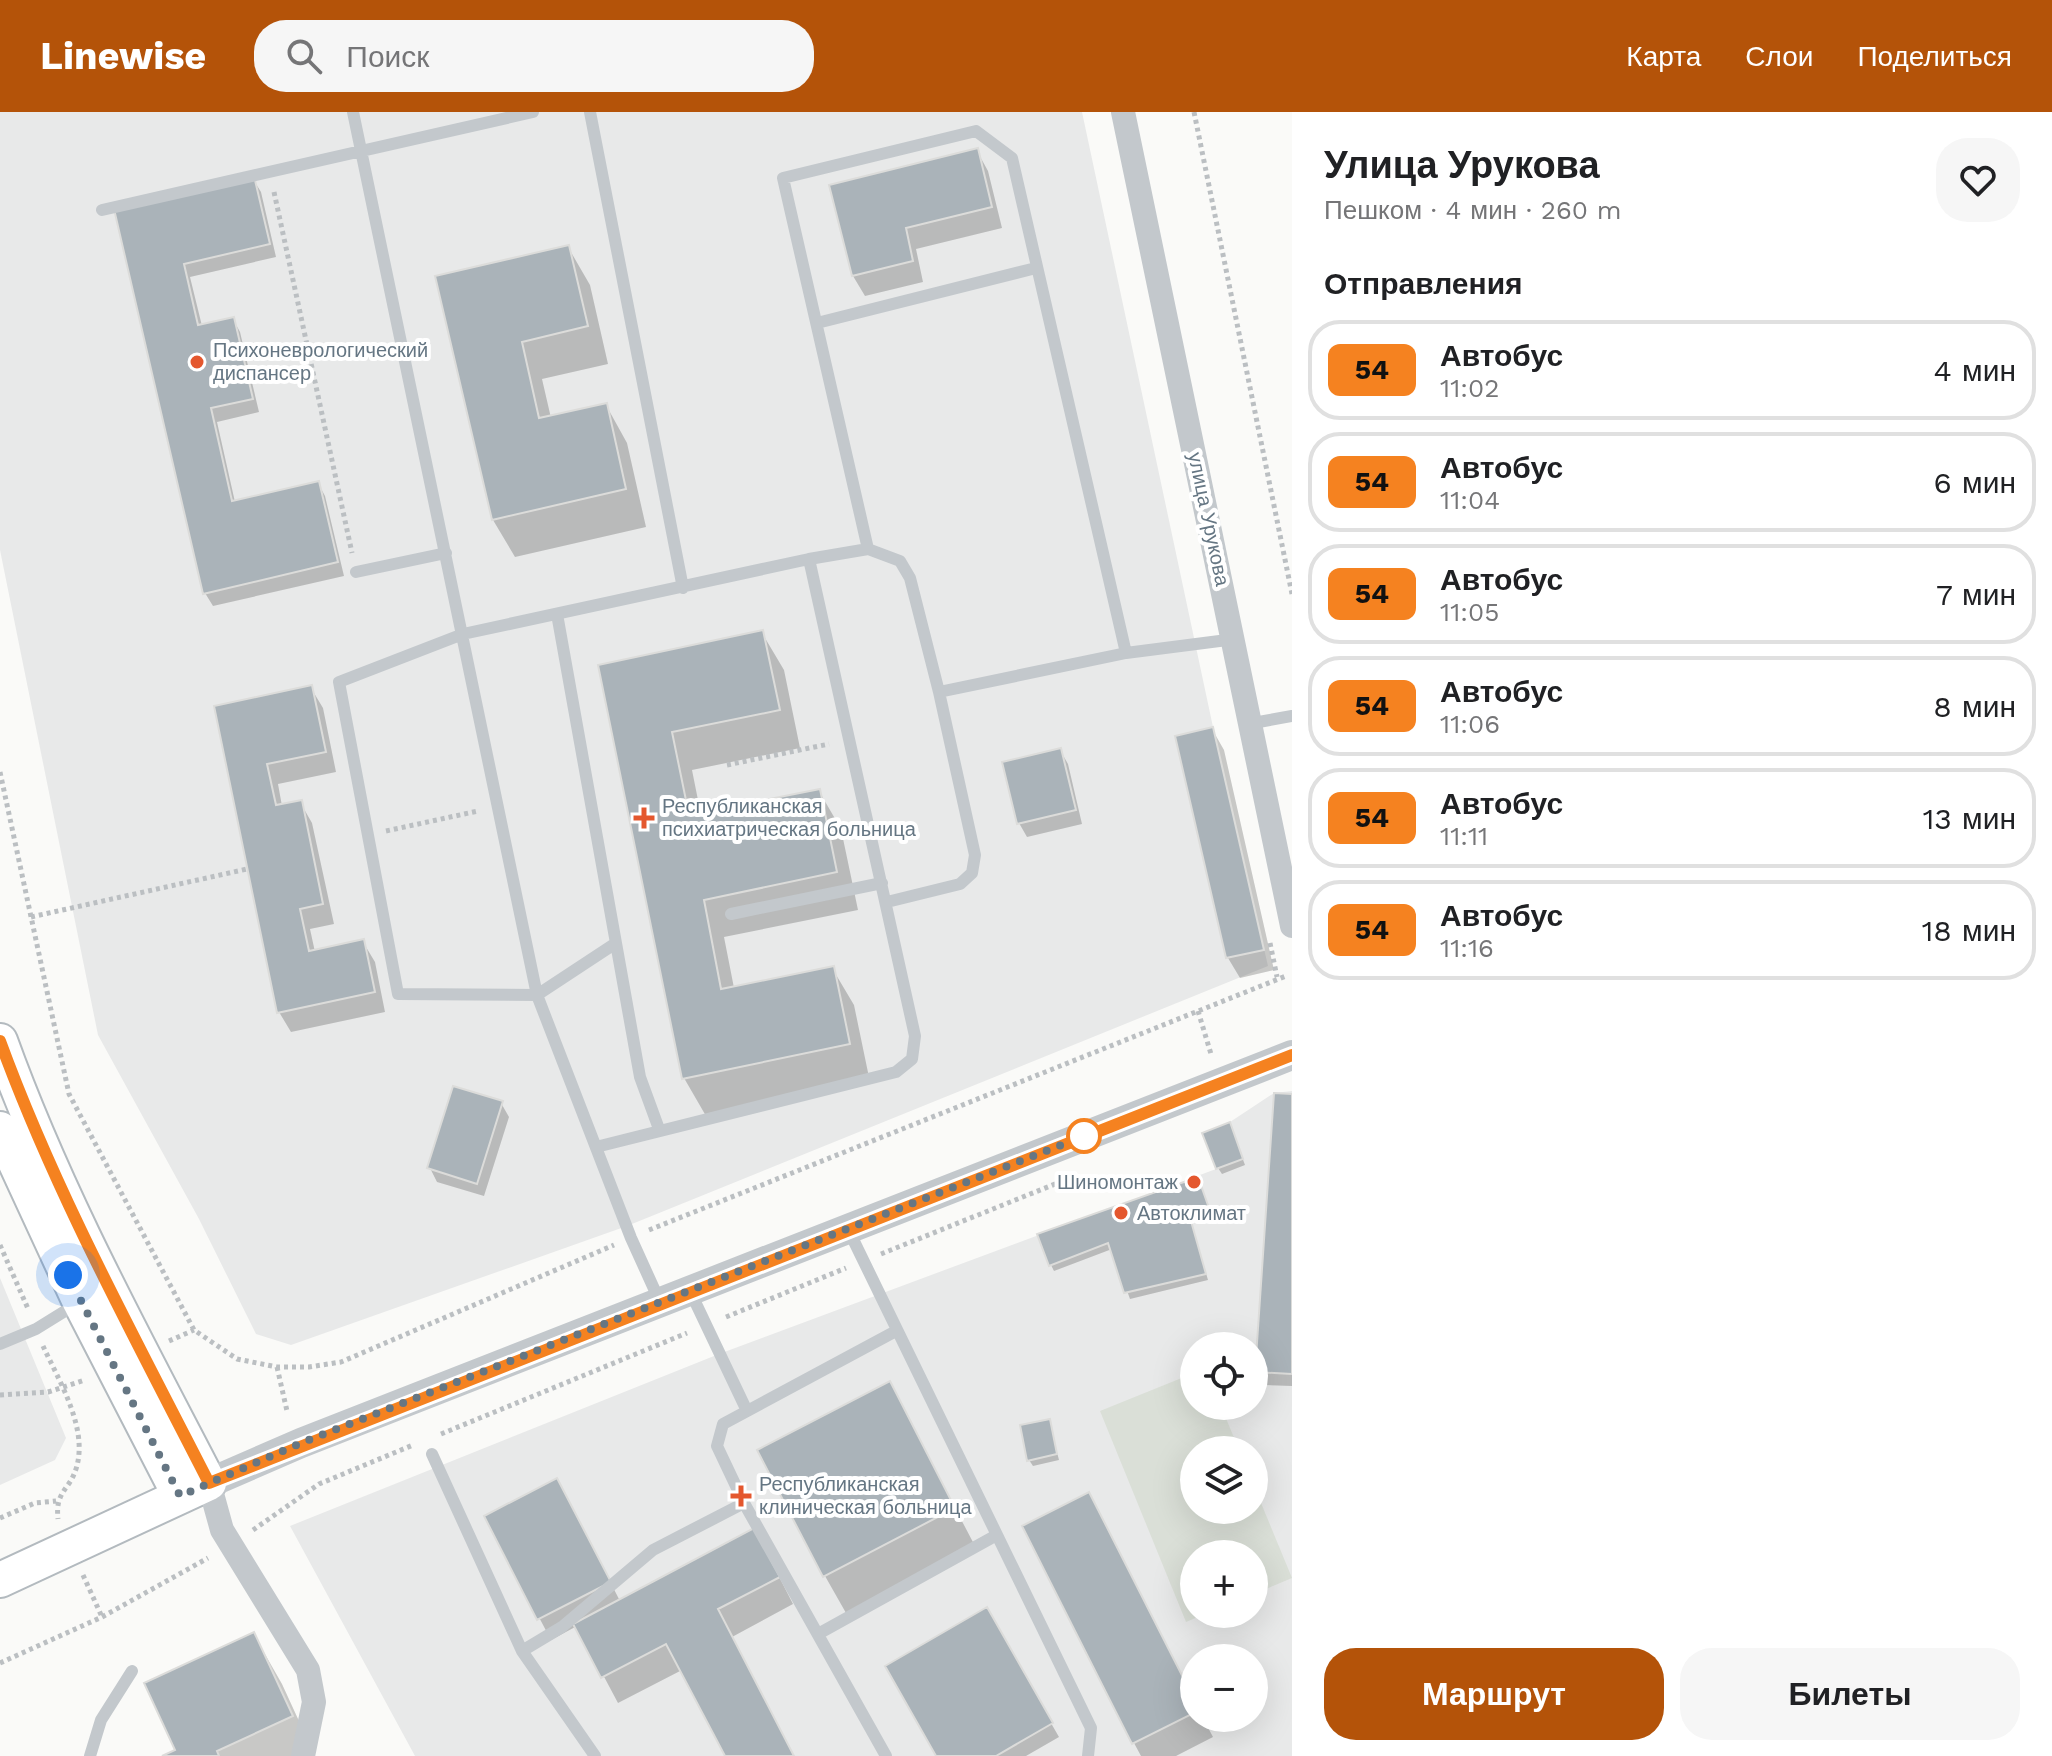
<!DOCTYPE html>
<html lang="ru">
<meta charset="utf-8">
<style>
body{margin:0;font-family:"Work Sans",sans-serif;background:#f6f6f6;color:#202124;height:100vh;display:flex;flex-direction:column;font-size:30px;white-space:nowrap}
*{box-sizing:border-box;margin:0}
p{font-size:26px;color:#757577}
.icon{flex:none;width:44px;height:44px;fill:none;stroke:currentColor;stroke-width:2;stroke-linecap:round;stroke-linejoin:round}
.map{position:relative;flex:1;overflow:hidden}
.details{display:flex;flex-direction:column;background:#fff;width:760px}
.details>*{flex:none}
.badge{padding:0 16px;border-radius:12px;font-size:28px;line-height:52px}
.controls{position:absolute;left:1180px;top:1220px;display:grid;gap:16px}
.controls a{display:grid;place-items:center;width:88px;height:88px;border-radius:50%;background:#fff;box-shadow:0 8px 32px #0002;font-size:40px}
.you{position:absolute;width:40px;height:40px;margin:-20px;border:6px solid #fff;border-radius:50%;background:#1a73e8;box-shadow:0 0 0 12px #1a73e833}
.map>.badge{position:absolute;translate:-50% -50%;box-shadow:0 0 0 4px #fff}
h2{padding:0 32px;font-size:30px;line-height:72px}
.round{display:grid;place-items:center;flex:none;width:84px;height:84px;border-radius:32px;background:#f6f6f6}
.head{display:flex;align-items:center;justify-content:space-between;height:136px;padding:0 32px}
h1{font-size:38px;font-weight:800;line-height:60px}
.cta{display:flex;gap:16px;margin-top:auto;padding:16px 32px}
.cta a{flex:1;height:92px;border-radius:32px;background:#b45309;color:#fff;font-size:32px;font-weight:800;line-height:92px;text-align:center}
.cta a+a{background:#f6f6f6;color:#202124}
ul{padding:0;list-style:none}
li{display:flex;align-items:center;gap:24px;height:100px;margin:0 16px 12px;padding:0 16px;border:4px solid #e0e0e0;border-radius:32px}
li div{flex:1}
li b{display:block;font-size:30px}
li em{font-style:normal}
li .badge{min-width:88px;font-weight:700;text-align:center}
header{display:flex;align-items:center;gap:48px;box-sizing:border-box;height:112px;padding:0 40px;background:#b45309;color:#fff}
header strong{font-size:38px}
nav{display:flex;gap:44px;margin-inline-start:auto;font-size:28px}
.search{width:560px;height:72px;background:#f6f6f6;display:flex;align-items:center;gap:20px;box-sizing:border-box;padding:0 28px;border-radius:32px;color:#757577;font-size:30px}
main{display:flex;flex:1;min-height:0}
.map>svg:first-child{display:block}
.built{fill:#e8e9e9;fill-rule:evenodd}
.green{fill:#dadfd7}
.shadow{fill:#0003}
.building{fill:#aab3b9;stroke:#dcdcda;stroke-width:2}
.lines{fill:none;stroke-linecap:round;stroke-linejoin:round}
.secondary-casing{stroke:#b3babf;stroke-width:38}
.path{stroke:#bbbfc2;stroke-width:5;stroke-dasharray:4 4;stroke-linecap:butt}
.service{stroke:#c3c8cc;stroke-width:12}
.minor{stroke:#c3c8cc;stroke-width:24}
.tertiary{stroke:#c3c8cc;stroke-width:30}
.secondary{stroke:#fff;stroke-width:34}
.line-casing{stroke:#fff;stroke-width:18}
.line{stroke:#f58220;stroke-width:12}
.walk{stroke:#657683;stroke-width:8;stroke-dasharray:0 14.4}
.poi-dot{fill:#e4572e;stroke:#fff;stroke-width:3}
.stop-dot{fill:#fff;stroke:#f58220;stroke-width:4}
.labels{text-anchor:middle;stroke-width:8;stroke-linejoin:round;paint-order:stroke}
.poi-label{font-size:20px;fill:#657683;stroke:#fff;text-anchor:start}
.street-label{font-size:20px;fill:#657683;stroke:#fff}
</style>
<header>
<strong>Linewise</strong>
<div class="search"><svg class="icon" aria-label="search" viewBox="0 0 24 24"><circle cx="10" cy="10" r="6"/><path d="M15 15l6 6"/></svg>Поиск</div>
<nav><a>Карта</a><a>Слои</a><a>Поделиться</a></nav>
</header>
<main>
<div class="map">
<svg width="1292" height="1644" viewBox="0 0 1292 1644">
<rect width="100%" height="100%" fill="#fafaf8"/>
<!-- built -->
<path class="built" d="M 0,0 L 1082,0 L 1213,615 L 1268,854 L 627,1114 L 291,1233 L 256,1222 L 199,1107 L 98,923 L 0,438 Z
M 1292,979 L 1292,1644 L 415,1644 L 290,1414 L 719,1242 L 1216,1057 L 1202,1021 L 1230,1010 L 1274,981 ZM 1194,1234 L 1254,1234 L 1254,1294 L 1194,1294 ZM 1194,1338 L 1254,1338 L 1254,1398 L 1194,1398 ZM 1194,1442 L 1254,1442 L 1254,1502 L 1194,1502 ZM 1194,1546 L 1254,1546 L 1254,1606 L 1194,1606 Z
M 0,1166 L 66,1326 L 55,1348 L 0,1373 Z"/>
<!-- green -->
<path class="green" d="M 1194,1261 L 1194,1294 L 1221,1294 L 1239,1338 L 1194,1338 L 1194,1398 L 1254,1398 L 1254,1374 L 1292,1466 L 1254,1482 L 1254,1442 L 1194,1442 L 1194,1502 L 1205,1502 L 1186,1510 L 1100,1299 Z"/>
<!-- shadow -->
<path class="shadow" d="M 977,39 L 988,59 L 1002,116 L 916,137 L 923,170 L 865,184 L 853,164 Z
M 253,67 L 261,80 L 276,145 L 190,165 L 202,214 L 233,207 L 240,220 L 259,300 L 217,310 L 235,390 L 318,371 L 325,384 L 344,464 L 213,494 L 205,481 L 117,98 Z
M 568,135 L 590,173 L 608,252 L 542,267 L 551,306 L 606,293 L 627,331 L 646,415 L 515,445 L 493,408 L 437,166 Z
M 762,521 L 784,558 L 800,636 L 692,658 L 701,703 L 819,679 L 841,717 L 858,798 L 724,825 L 734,876 L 832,856 L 854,893 L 870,970 L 706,1004 L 684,966 L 600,554 Z
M 311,576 L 323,596 L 336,660 L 278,672 L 282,694 L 300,690 L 312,711 L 334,812 L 310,817 L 315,840 L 363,830 L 375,850 L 385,900 L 291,920 L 279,900 L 216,595 Z
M 1212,617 L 1224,638 L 1274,858 L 1240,866 L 1228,846 L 1178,625 Z
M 1060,638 L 1068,652 L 1082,712 L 1027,725 L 1019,711 Z
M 1292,984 L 1292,1274 L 1265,1273 L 1257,1259 Z
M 501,991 L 509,1005 L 484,1084 L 437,1070 L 430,1056 Z
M 1232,1018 L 1245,1053 L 1222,1062 L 1218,1056 Z
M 1201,1073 L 1211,1102 L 1191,1109 L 1208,1168 L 1130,1187 L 1112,1137 L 1054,1159 L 1051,1153 Z
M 1049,1309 L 1059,1348 L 1033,1354 L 1029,1348 Z
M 910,1310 L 975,1434 L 846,1501 L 825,1464 Z
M 1088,1383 L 1194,1587 L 1194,1606 L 1203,1606 L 1213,1625 L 1176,1644 L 1141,1644 L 1134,1631 Z
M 568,1388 L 620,1489 L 769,1445 L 793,1492 L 732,1525 L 794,1644 L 727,1644 L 682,1558 L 618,1591 L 577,1514 L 551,1528 L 486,1405 Z
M 986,1498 L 1059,1625 L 1026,1644 L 939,1644 Z
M 254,1523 L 282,1572 L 315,1644 L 167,1644 L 178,1639 Z"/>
<!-- building -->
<path class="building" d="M 978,36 L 992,95 L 906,116 L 913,149 L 852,164 L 829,73 Z
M 254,64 L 270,132 L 184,152 L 198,213 L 234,205 L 253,287 L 211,296 L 232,389 L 319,369 L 338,450 L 203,482 L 114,97 Z
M 569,133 L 588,214 L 522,230 L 539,306 L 607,291 L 626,377 L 492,408 L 435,164 Z
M 763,518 L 780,598 L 672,620 L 689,703 L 820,677 L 837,760 L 704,788 L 721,877 L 834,854 L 850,932 L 682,967 L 598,553 Z
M 312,573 L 326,640 L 267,652 L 276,693 L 302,688 L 323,792 L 300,797 L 309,839 L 364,827 L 375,880 L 277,901 L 214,594 Z
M 1213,615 L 1264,838 L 1226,846 L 1175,624 Z
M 1061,636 L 1076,698 L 1017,712 L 1002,650 Z
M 453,974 L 503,989 L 477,1072 L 427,1056 Z
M 1274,981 L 1292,982 L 1292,1262 L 1255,1260 Z
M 1230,1010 L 1243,1047 L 1216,1057 L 1202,1021 Z
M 1198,1065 L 1209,1096 L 1189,1102 L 1206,1162 L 1124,1181 L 1108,1131 L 1049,1154 L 1037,1122 Z
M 890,1269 L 955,1396 L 823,1465 L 757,1338 Z
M 1050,1307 L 1057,1342 L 1027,1349 L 1020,1313 Z
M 557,1366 L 611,1470 L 537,1508 L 484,1404 Z
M 1089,1380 L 1194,1587 L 1194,1601 L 1132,1632 L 1022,1414 Z
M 754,1416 L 780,1465 L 718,1497 L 794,1644 L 725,1644 L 666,1532 L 601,1566 L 573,1512 Z
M 987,1495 L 1053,1611 L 996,1644 L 936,1644 L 885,1554 Z
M 254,1520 L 293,1604 L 217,1639 L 219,1644 L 162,1644 L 175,1638 L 144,1571 Z"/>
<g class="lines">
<defs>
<path id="secondary" d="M 0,929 C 55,1082 134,1226 209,1371 L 0,1468
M 0,1017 L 80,1190 L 180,1384"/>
</defs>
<!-- secondary casing -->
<use href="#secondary" class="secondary-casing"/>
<!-- path -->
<path class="path" d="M 1194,0 L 1292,482
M 274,80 L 352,441
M 727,653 L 829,632
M 0,660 L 69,982 L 194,1218 L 237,1247 L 277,1255 L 309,1255 L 341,1250 L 614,1133
M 386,719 L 478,699
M 31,805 L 247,757
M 1270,831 L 1277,865
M 1198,899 L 1211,942
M 649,1118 L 1286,864
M 0,1133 L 29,1199
M 881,1142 L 1065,1068
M 726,1205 L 846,1156
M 169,1229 L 194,1218
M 43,1234 C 59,1269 89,1317 76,1357 C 69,1379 55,1379 58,1407
M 277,1255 L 287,1299
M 0,1283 L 48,1280 L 85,1268
M 441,1322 L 687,1221
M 0,1406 L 35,1391 L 56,1389
M 253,1418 L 319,1372 L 413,1333
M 83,1463 L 102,1505
M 0,1551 L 102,1505 L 208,1446"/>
<!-- service -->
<path class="service" d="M 353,0 L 537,883 L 631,1126 L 660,1190
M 590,0 L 683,476
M 102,98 L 533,0
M 817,211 L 1036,156
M 868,437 L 783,66 L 976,19 L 1012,46 L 1126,541
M 809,447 L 868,437 L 900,449 L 910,466 L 939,580 L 975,743 L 972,761 L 960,772 L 887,790
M 356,460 L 446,441
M 557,502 L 640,965 L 659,1017
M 939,580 L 1126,541 L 1235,527
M 1253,611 L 1292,604
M 731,802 L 882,771
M 596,1035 L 896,960 L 912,947 L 915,924 L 809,447 L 463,522 L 339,570 L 398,882 L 537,883 L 616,831
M 848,1117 L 1091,1616 L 1088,1644
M 690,1179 L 747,1299
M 0,1232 L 36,1217 L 78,1191
M 432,1342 L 522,1539 L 595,1644
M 744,1391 L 886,1644
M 818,1522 L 995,1424
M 522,1539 L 562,1515 L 653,1438 L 744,1391 L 717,1334 L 723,1312 L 896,1219
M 90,1644 L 101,1608 L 132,1559"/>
<!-- minor -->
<path class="minor" d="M 1123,0 L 1292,814
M 209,1371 L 222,1418 L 308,1558 L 314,1590 L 303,1644"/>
<!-- tertiary -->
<path class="tertiary" d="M 209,1371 L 301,1331 L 1292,943"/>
<!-- secondary -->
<use href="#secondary" class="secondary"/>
</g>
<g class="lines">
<defs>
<path id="line" d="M 0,929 C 56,1082 135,1226 209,1371 L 1292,943"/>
</defs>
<!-- line casing -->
<use href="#line" class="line-casing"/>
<!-- line -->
<use href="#line" class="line"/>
<!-- walk -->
<path class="walk" d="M 68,1163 L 180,1384 L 301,1331 L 1084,1024"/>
</g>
<!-- markers -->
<g class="poi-dot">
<circle cx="197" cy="250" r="8"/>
<path d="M640 694h8v8h8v8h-8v8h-8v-8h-8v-8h8z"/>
<circle cx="1194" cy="1070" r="8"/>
<circle cx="1121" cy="1101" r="8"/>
<path d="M737 1372h8v8h8v8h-8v8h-8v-8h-8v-8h8z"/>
</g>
<circle class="stop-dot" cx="1084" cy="1024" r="16"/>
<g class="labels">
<!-- poi labels -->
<g class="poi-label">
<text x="213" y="245">Психоневрологический<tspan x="213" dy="23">диспансер</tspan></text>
<text x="662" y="701">Республиканская<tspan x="662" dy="23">психиатрическая больница</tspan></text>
<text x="1178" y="1077" text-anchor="end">Шиномонтаж</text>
<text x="1137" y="1108">Автоклимат</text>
<text x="759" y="1379">Республиканская<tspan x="759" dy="23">клиническая больница</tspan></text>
</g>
<!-- street labels -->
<g class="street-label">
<text transform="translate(1209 407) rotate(78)" y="7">улица Урукова</text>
</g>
</g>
</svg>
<div class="controls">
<a><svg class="icon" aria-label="locate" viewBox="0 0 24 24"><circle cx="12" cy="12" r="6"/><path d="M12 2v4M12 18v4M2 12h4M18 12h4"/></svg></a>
<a><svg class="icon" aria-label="layers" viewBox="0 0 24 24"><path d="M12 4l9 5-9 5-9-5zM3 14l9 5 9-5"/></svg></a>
<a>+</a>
<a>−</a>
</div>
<div class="you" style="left:68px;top:1163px"></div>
</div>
<section class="details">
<div class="head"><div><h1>Улица Урукова</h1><p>Пешком · 4 мин · 260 m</p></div><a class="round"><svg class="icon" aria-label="heart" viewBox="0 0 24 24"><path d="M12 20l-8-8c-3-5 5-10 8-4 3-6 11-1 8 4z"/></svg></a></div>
<h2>Отправления</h2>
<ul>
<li><span class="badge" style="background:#f58220;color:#111">54</span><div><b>Автобус</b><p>11:02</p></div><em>4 мин</em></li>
<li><span class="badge" style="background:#f58220;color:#111">54</span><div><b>Автобус</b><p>11:04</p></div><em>6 мин</em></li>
<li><span class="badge" style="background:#f58220;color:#111">54</span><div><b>Автобус</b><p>11:05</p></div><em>7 мин</em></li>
<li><span class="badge" style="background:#f58220;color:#111">54</span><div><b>Автобус</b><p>11:06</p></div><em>8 мин</em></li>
<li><span class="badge" style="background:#f58220;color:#111">54</span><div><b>Автобус</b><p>11:11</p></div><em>13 мин</em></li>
<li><span class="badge" style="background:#f58220;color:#111">54</span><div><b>Автобус</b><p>11:16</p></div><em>18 мин</em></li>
</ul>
<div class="cta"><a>Маршрут</a><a>Билеты</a></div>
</section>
</main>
